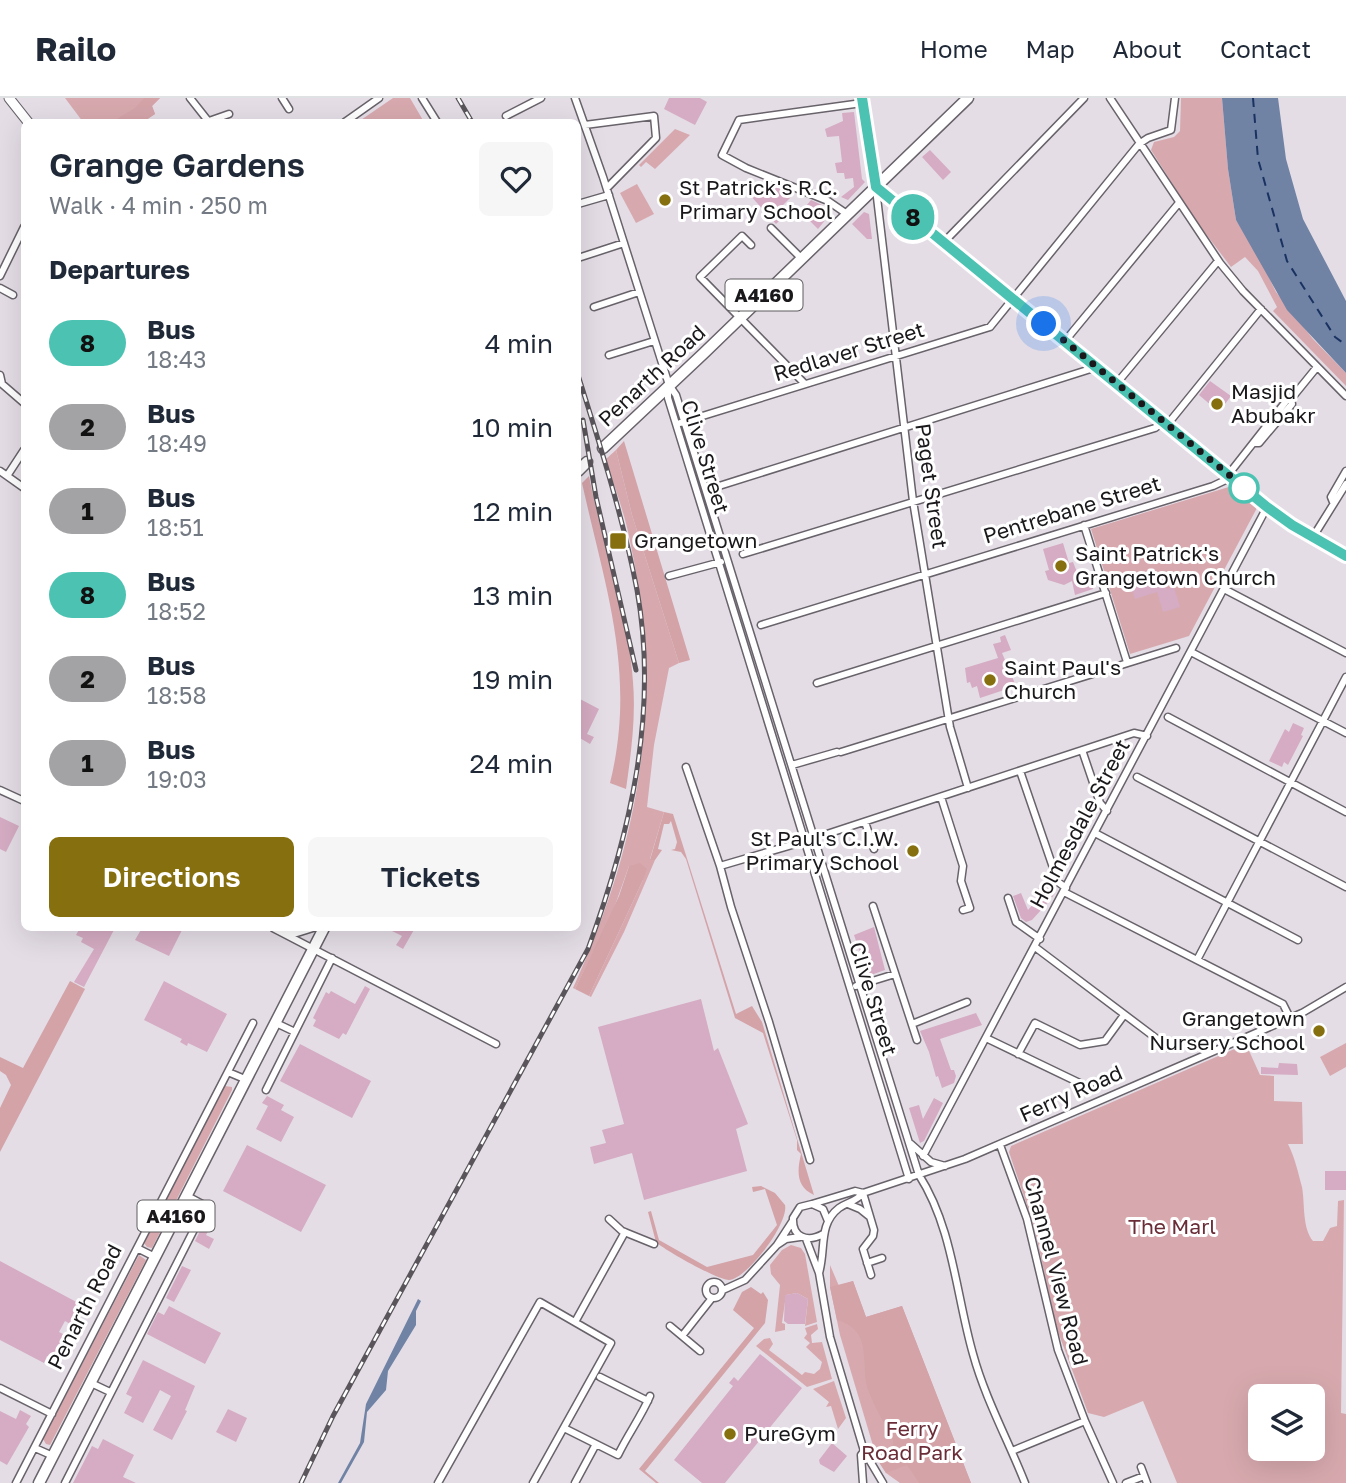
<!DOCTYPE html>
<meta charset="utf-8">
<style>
body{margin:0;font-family:"Golos Text",sans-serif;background:#f6f6f7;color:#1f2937;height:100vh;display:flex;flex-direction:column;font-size:26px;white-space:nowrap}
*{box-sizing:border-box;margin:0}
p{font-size:23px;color:#747a83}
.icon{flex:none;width:38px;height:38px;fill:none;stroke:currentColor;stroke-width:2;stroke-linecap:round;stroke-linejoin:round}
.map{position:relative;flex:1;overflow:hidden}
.panel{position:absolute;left:21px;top:21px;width:560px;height:812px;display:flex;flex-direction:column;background:#fff;border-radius:10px;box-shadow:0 7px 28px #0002}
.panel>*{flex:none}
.badge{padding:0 14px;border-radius:23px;font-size:24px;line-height:46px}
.controls{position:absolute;left:1248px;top:1286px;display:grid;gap:14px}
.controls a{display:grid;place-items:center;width:77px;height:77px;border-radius:10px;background:#fff;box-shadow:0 7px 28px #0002;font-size:35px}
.you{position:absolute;width:35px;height:35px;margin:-18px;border:5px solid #fff;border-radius:50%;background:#1a73e8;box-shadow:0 0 0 10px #1a73e833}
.map>.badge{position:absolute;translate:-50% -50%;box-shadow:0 0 0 4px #fff}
h2{padding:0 28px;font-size:26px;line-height:63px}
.round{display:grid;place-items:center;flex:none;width:74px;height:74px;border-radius:10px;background:#f6f6f7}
.summary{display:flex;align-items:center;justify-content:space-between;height:119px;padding:0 28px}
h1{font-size:33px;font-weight:600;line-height:52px}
.cta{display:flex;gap:14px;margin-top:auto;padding:14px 28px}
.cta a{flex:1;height:80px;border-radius:10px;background:#866f0e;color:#fff;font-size:28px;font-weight:600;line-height:80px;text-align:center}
.cta a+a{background:#f6f6f7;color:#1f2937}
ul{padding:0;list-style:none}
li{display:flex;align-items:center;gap:21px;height:84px;padding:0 28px}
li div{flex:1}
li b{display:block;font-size:26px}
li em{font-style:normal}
li .badge{min-width:77px;font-weight:700;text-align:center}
header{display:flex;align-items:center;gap:42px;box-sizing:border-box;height:98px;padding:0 35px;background:#fff;border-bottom:2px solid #e0e1e3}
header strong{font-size:33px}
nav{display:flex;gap:38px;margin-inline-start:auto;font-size:24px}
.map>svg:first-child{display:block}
.green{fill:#d7a9ae;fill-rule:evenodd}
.forest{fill:#d3a3a8}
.water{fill:#7083a5}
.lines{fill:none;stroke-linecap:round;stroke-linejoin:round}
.ferry{stroke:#1a3260;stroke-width:2;stroke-dasharray:9 7;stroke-linecap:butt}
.building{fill:#d5acc3}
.street-casing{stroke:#68626a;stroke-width:9}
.secondary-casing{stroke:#68626a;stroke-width:11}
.primary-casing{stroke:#68626a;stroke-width:13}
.street{stroke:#fff;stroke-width:6}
.secondary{stroke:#fff;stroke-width:9}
.primary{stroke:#fff;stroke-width:10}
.rail-casing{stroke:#59555a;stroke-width:5}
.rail{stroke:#fff;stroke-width:2.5;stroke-dasharray:8;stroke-linecap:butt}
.line-casing{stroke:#fff;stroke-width:16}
.line{stroke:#4cc3b2;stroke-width:10}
.walk{stroke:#1a181b;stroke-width:7;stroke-dasharray:0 12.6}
.poi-dot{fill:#866f0e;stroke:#fff;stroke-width:2.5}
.stop-dot{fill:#fff;stroke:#4cc3b2;stroke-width:3.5}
.labels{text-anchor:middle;stroke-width:6;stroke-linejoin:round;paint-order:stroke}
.shield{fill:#fff;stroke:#5f5d5f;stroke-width:2}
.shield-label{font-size:19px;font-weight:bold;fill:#1a181b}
.poi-label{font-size:21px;fill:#1a181b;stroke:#fff;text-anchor:start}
.street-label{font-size:21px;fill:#1a181b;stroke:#fff}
.park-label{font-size:21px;fill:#6a2d38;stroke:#fff}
</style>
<header>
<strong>Railo</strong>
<nav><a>Home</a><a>Map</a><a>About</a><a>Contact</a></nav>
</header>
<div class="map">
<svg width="1346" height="1385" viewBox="0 0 1346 1385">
<rect width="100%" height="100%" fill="#e4dde6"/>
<!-- green -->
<path class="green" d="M 65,0 L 160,0 L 152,8 L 155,16 L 143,24 L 83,24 Z
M 393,0 L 410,0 L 424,24 L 358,24 Z
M 1181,0 L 1222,0 L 1228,71 L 1236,122 L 1258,157 L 1276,194 L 1313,241 L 1346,275 L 1346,288 L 1273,213 L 1277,209 L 1258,173 L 1245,159 L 1231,169 L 1196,123 L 1151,52 L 1154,44 L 1174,39 L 1180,33 Z
M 675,31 L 690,37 L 655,71 L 646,64 L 641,69 L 639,67 Z
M 637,86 L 654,116 L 636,125 L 620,95 Z
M 616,352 L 632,417 L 679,565 L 669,570 L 654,647 L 647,709 L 664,714 L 650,761 L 655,762 L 624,834 L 591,899 L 589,898 L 643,782 L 629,768 L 613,813 L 575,891 L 573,890 C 641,742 664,604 630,443 C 625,416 614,388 606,361 Z
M 1232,388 L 1258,408 L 1189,538 L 1130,556 L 1091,431 Z
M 1346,945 L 1346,969 L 1330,978 L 1320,959 Z
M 1246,946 L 1260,977 L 1274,978 L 1274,1003 L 1302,1004 L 1303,1046 L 1288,1046 C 1295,1060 1298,1074 1302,1089 C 1305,1105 1302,1130 1313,1143 L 1323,1143 L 1330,1130 L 1337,1128 L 1338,1103 L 1344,1102 L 1341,1315 L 1346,1316 L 1346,1385 L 1177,1385 L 1143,1303 L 1104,1319 L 1088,1315 L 1057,1231 L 1034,1128 L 1009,1054 L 1011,1048 ZM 1260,1298 L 1312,1298 L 1312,1351 L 1260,1351 Z
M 225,988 L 232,989 L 232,992 L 152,1150 L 147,1149 L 144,1145 Z
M 791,1147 L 801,1150 L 805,1156 L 817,1224 L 805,1228 L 808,1201 L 797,1195 L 786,1197 L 782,1225 L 785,1226 L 785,1232 L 775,1234 L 780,1187 L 771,1176 L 770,1167 L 782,1152 Z
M 139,1157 L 146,1162 L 50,1347 L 46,1346 L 43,1341 Z
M 830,1167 L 839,1188 L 853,1183 L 866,1219 L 902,1208 L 971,1385 L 900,1385 L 886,1375 L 877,1361 L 840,1237 L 830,1189 Z
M 817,1226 L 818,1231 L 811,1237 L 812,1245 L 822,1244 L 832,1281 L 807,1289 L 756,1248 L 764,1241 L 770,1240 L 773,1246 L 769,1252 L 802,1277 L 805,1274 L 814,1276 L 820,1271 L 822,1264 L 806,1249 L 810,1245 L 804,1240 L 807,1236 L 805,1230 Z
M 834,1283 L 846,1320 L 838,1331 L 831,1308 L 826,1309 L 829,1304 L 813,1291 Z"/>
<!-- forest -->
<path class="forest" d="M 144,0 L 160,0 L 152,8 L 155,16 L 143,24 L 112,24 L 135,10 Z
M 624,343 L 690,562 L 679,565 L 632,417 L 616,352 Z
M 589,378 C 602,446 629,515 633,584 C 636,619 631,656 626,691 L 610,685 C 637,576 605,489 582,385 Z
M 664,714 L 673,716 L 736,916 L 752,908 L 762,924 L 814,1097 C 796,1089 797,1073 801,1056 L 797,1052 L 797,1042 L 763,935 L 735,920 L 686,761 L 681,754 L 671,752 L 675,751 L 677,744 L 671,723 L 669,726 L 664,726 L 658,751 L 662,752 L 655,762 L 650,762 Z
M 640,765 L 647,771 L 643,782 L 589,898 L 575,891 L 619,798 L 629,768 Z
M 70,883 L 85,891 L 0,1054 L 0,1010 L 11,987 L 6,977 L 0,973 L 0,959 L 23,970 Z
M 761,1088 L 775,1095 L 785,1107 C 789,1125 747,1181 729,1182 C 718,1182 664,1152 656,1144 L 648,1114 L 651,1113 L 659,1142 L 707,1169 L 753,1157 L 777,1127 L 765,1091 L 753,1094 L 752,1089 Z
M 853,1183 L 866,1219 L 902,1208 L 971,1385 L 919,1385 L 907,1367 L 886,1375 L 877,1361 L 877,1354 L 893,1347 L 893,1342 C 885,1326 874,1309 868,1292 C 860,1265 874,1233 837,1222 L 830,1189 Z
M 751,1189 L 761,1196 L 763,1194 L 768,1202 L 765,1225 L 645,1373 L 659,1385 L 656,1385 L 639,1371 L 754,1230 L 733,1212 L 742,1194 Z"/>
<!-- water -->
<path class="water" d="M 1222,0 L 1278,0 L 1286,61 L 1303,121 L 1346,203 L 1346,275 L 1287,212 L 1236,122 L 1228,71 Z
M 418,1201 L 421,1203 L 416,1213 L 416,1227 L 388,1273 L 386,1292 L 367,1314 L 364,1344 L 341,1385 L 338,1385 L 360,1345 L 366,1306 Z"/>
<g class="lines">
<!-- ferry -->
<path class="ferry" d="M 1253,0 L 1258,61 L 1287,163 L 1335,239 L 1346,247"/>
</g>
<!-- building -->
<path class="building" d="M 669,0 L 700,0 L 707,4 L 695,27 L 664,11 Z
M 854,14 L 862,81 L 865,84 L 848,102 L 841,99 L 854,89 L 853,80 L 845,81 L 844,75 L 837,75 L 835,65 L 842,64 L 839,38 L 827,39 L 825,31 L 843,23 L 842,15 Z
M 930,52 L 951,74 L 943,82 L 922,59 Z
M 761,84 L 794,96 L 779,111 L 785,117 L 776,126 L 749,96 Z
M 811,102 L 822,107 L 831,115 L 818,131 L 808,121 L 812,117 L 807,114 L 810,111 L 806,108 Z
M 864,114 L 869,116 L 872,141 L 867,141 L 852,126 Z
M 1210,283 L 1231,298 L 1219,314 L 1199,297 Z
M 1063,445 L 1069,465 L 1073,464 L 1079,479 L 1089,477 L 1093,491 L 1075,497 L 1072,483 L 1064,487 L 1048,482 L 1045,473 L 1049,472 L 1043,451 Z
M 1163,475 L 1167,491 L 1174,489 L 1180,509 L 1163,514 L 1157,494 L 1135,501 L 1130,485 Z
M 1005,537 L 1011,552 L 1002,555 L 1016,588 L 980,600 L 977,588 L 972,590 L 970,584 L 967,585 L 965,570 L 998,560 L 993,546 L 1001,544 L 1000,539 Z
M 578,600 L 599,611 L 587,636 L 594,639 L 590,646 L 578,639 Z
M 1293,625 L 1304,630 L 1301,637 L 1303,638 L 1288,667 L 1284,664 L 1282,669 L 1269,663 L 1285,631 L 1289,634 Z
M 0,719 L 19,728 L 6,754 L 0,751 Z
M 1051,785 L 1055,795 L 1051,801 L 1032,822 L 1026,824 L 1021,820 L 1013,798 L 1021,795 L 1028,812 L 1041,797 L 1038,790 Z
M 874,829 L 885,872 L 868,878 L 854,837 Z
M 80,830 L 115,830 L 84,889 L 74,884 L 94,851 L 81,844 L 83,840 L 76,837 Z
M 142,830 L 183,830 L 169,858 L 135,842 Z
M 386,830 L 415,830 L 403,851 L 396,847 L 402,838 Z
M 164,883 L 227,916 L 207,954 L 188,945 L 187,948 L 180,944 L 182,941 L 144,922 Z
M 365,888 L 370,891 L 346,937 L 343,935 L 339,941 L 313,928 L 316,922 L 313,920 L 326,894 L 329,896 L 331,893 L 355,906 Z
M 701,901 L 714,953 L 718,950 L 748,1026 L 736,1031 L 747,1073 L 644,1102 L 632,1055 L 594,1066 L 590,1049 L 606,1045 L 602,1032 L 624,1026 L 598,929 Z
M 976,915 L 982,927 L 940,941 L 951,972 L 954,972 L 956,978 L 954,985 L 942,990 L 938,978 L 936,979 L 929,954 L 920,933 Z
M 300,946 L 371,983 L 352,1020 L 280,983 Z
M 1279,965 L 1297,966 L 1298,977 L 1261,976 L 1261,969 L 1278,970 Z
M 267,998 L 284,1007 L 281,1012 L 294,1019 L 281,1044 L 256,1031 L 268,1008 L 262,1005 Z
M 934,1000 L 943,1005 L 924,1043 L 920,1045 L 909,1010 L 919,1007 L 923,1021 Z
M 247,1047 L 326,1087 L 301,1134 L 223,1093 Z
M 1325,1073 L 1346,1073 L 1346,1092 L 1325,1092 Z
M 207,1119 L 214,1122 L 206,1137 L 214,1141 L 209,1151 L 195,1143 Z
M 0,1163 L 82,1207 L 72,1227 L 65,1223 L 59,1234 L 71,1240 L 59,1264 L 47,1258 L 44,1265 L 0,1242 Z
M 182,1168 L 191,1172 L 174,1204 L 166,1200 Z
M 797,1195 L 808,1201 L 805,1226 L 788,1226 L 784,1223 L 785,1197 Z
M 169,1208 L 221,1235 L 205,1266 L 147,1236 L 158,1214 L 164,1217 Z
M 760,1256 L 802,1290 L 725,1385 L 702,1385 L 674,1362 L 733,1288 L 729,1285 L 734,1279 L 738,1283 Z
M 143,1262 L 195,1288 L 185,1312 L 187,1313 L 172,1342 L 153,1332 L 171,1298 L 160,1292 L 143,1325 L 124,1315 L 132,1299 L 126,1296 Z
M 228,1311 L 247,1320 L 236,1344 L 216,1334 Z
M 20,1312 L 31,1318 L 26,1326 L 29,1329 L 7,1367 L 0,1363 L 0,1313 L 16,1321 Z
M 103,1341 L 134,1357 L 123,1379 L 136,1385 L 73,1385 L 92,1348 L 98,1351 Z
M 832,1345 L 847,1358 L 834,1374 L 820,1366 L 819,1362 Z"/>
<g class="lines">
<defs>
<path id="street" d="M 190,0 L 209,24
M 282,0 L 289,11
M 422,0 L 437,24
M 575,0 L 603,79 L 669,287 L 676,297 L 919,1077 C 953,1130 956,1197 973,1256 C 985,1300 1008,1342 1025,1385
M 1110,0 L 1220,165 L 1243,193 L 1346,298
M 506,18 L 541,0
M 209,23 L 229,16
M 345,24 L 379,0
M 585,27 L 654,18 L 656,40 L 607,90
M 876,91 L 913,403 L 950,629 L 968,690
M 578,106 L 609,97
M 847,116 L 828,103 L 746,70 L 722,57 L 739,22 L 862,5
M 771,130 L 802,161
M 944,144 L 1084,0
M 751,147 L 742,138 L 700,179 L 804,285
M 578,160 L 624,145
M 0,178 L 24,129
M 0,190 L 13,197
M 594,209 L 639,194
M 1065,243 L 1178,106
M 609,257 L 654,243
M 0,277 L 2,286 L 24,305
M 1117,285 L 1218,163
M 668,290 L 668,300 L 909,1081
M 680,325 L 990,229 L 1139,46 L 1148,40 L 1171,32 L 1175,0
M 1167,327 L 1261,211
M 1255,345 L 1259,345 L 1292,306 L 1291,301
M 0,373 L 24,390
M 1228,377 L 1287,302 L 1291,301 L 1317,269
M 7,378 L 24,352
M 719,388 L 1097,269
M 1333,404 L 1331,399 L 1346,373
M 1084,427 L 1127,564
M 1313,439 L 1346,386
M 743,456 L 1155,330 L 1163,324
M 669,478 L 721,464
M 1224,491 L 1346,555
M 761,527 L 1213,388 L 1232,379
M 1191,554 L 1346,635
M 817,585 L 1106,495
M 1168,619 L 1346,714
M 1082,652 L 1100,705 L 1107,713
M 841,654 L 1176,550
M 792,667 L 837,654
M 686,669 L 720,768 L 809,742
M 1020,673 L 1058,784 L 1066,790
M 1137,679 L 1346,789
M 0,692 L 24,703
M 941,699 L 963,768 L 961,783 L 970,810 L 963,812
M 865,724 L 874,751
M 1095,735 L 1298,842
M 827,736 L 1134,635 L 1147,638
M 720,768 L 731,809 L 769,924 L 810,1062
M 1064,794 L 1283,906 L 1290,920
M 1008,800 L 1016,824 L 1040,841
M 873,808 L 917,942
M 273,830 L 496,946
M 283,834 L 297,835 L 313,830
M 1035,849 L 1169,950
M 1197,862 L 1346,579
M 856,888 L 895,876
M 276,925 L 295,934 L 332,860
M 912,926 L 967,904
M 986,940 L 1090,990
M 1018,956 L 1035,925 L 1080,947 L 1105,943 L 1124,917
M 228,974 L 247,982
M 266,992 L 295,934
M 911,1046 L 931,1064 L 945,1068
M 1000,1047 L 1027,1121 L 1058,1252 L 1085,1323 L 1113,1385
M 923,1058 L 1267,409
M 863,1095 L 874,1132 L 873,1138 L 863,1151 L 871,1177
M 812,1106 L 855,1093 L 863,1095 L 965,1061 L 1302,915 L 1346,889
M 848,1106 L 860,1111 L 870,1119
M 609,1121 L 622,1133 L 654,1146
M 792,1124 L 777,1147 L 786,1141 L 800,1139
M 823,1136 C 807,1145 792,1139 793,1120 L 800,1109 L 812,1106 L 823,1111 L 828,1123
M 806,1141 L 819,1175 L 830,1239 L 864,1353 L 883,1385
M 137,1150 L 155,1159
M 867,1165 L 882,1160
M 819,1175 C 826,1152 818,1126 839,1110 C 847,1104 856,1104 863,1095
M706 1192a8 8 0 1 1 16 0a8 8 0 1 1-16 0Z
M 723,1192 L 745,1182 L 777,1147
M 575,1224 L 625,1134
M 670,1228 L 700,1253
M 682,1238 L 712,1200
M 600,1279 L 648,1303
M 91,1285 L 110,1294
M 0,1290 L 52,1316
M 564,1330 L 618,1357 C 628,1336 641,1319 650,1298
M 35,1350 L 53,1358
M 1012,1353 L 1085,1323
M 1141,1369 L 1147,1385
M 16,1385 L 253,925
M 65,1385 L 206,1108 L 187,1098
M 438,1385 L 540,1204 L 611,1245 L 533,1385
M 575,1385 L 596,1346
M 863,1385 L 861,1357 L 864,1353
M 1126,1385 L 1144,1378"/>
<path id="secondary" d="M 9,0 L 28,24"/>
<path id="primary" d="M 862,0 L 876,89
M 876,89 L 1267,409 L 1292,427 L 1346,458
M 603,350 L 704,255 L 968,0
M 578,373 L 587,364
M 39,1385 L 324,830"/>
</defs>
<!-- street casing -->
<use href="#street" class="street-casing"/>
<!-- secondary casing -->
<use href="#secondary" class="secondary-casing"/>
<!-- primary casing -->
<use href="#primary" class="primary-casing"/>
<!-- street -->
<use href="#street" class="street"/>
<!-- secondary -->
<use href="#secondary" class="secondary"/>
<!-- primary -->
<use href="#primary" class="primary"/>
<defs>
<path id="rail" d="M 458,0 L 472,24
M 583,322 L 596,399 L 636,572
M 301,1385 L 333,1318 L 588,851 C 630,737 659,614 637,492 C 623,419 600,347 578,277"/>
</defs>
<!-- rail casing -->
<use href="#rail" class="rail-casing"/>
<!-- rail -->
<use href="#rail" class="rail"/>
</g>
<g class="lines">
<defs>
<path id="line" d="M 862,0 L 876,89 L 1267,409 L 1292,427 L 1346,458"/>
</defs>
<!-- line casing -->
<use href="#line" class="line-casing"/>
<!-- line -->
<use href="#line" class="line"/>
<!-- walk -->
<path class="walk" d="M 1044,226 L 1250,394 L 1244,390"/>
</g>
<!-- markers -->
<g class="poi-dot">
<circle cx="665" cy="102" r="7"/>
<circle cx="1217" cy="306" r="7"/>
<rect x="609" y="434" width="18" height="18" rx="3.5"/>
<circle cx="1061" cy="468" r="7"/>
<circle cx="990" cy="582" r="7"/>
<circle cx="913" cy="753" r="7"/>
<circle cx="1319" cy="933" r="7"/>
<circle cx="730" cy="1336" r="7"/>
</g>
<circle class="stop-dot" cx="1244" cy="390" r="14"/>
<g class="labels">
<!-- shield labels -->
<g class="shield">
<rect x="725.5" y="181.5" width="77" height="31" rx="5"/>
<rect x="137.5" y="1102.5" width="77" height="31" rx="5"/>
</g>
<g class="shield-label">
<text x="764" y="204">A4160</text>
<text x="176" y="1125">A4160</text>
</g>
<!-- poi labels -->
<g class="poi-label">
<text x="679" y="97">St Patrick's R.C.<tspan x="679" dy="24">Primary School</tspan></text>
<text x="1231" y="301">Masjid<tspan x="1231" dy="24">Abubakr</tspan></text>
<text x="634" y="450">Grangetown</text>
<text x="1075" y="463">Saint Patrick's<tspan x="1075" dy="24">Grangetown Church</tspan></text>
<text x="1004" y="577">Saint Paul's<tspan x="1004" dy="24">Church</tspan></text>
<text x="899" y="748" text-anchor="end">St Paul's C.I.W.<tspan x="899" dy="24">Primary School</tspan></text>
<text x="1305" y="928" text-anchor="end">Grangetown<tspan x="1305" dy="24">Nursery School</tspan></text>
<text x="744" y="1343">PureGym</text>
</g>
<!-- street labels -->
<g class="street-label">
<text transform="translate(849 254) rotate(-17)" y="7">Redlaver Street</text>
<text transform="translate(652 278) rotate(-43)" y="7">Penarth Road</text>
<text transform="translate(705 359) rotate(73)" y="7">Clive Street</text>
<text transform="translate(931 388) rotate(82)" y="7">Paget Street</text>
<text transform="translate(1072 412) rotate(-17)" y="7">Pentrebane Street</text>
<text transform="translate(1080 726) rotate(-62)" y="7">Holmesdale Street</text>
<text transform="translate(873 901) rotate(73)" y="7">Clive Street</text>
<text transform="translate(1071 996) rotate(-24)" y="7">Ferry Road</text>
<text transform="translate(1056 1173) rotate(75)" y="7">Channel View Road</text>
<text transform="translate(85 1209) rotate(-63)" y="7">Penarth Road</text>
</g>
<!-- park labels -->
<g class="park-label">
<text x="1172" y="1136">The Marl</text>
<text x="912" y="1338">Ferry<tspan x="912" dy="24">Road Park</tspan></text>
</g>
</g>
</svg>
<div class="controls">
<a><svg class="icon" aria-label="layers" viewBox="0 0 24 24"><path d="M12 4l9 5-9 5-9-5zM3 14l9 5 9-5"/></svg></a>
</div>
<div class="you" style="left:1044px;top:226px"></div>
<b class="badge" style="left:913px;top:119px;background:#4cc3b2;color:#111">8</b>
<section class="panel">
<div class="summary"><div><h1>Grange Gardens</h1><p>Walk · 4 min · 250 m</p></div><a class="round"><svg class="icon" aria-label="heart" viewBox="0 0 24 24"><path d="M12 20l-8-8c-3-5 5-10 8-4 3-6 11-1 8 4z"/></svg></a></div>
<h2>Departures</h2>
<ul>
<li><span class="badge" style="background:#4cc3b2;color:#111">8</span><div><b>Bus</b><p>18:43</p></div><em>4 min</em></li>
<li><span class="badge" style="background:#a3a3a5;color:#111">2</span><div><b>Bus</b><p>18:49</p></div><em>10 min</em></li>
<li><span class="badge" style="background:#a3a3a5;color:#111">1</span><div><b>Bus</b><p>18:51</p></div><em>12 min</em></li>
<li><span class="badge" style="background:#4cc3b2;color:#111">8</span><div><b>Bus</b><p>18:52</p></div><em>13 min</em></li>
<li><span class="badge" style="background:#a3a3a5;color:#111">2</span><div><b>Bus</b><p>18:58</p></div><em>19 min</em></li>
<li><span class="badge" style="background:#a3a3a5;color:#111">1</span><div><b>Bus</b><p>19:03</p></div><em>24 min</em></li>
</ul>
<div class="cta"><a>Directions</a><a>Tickets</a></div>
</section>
</div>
